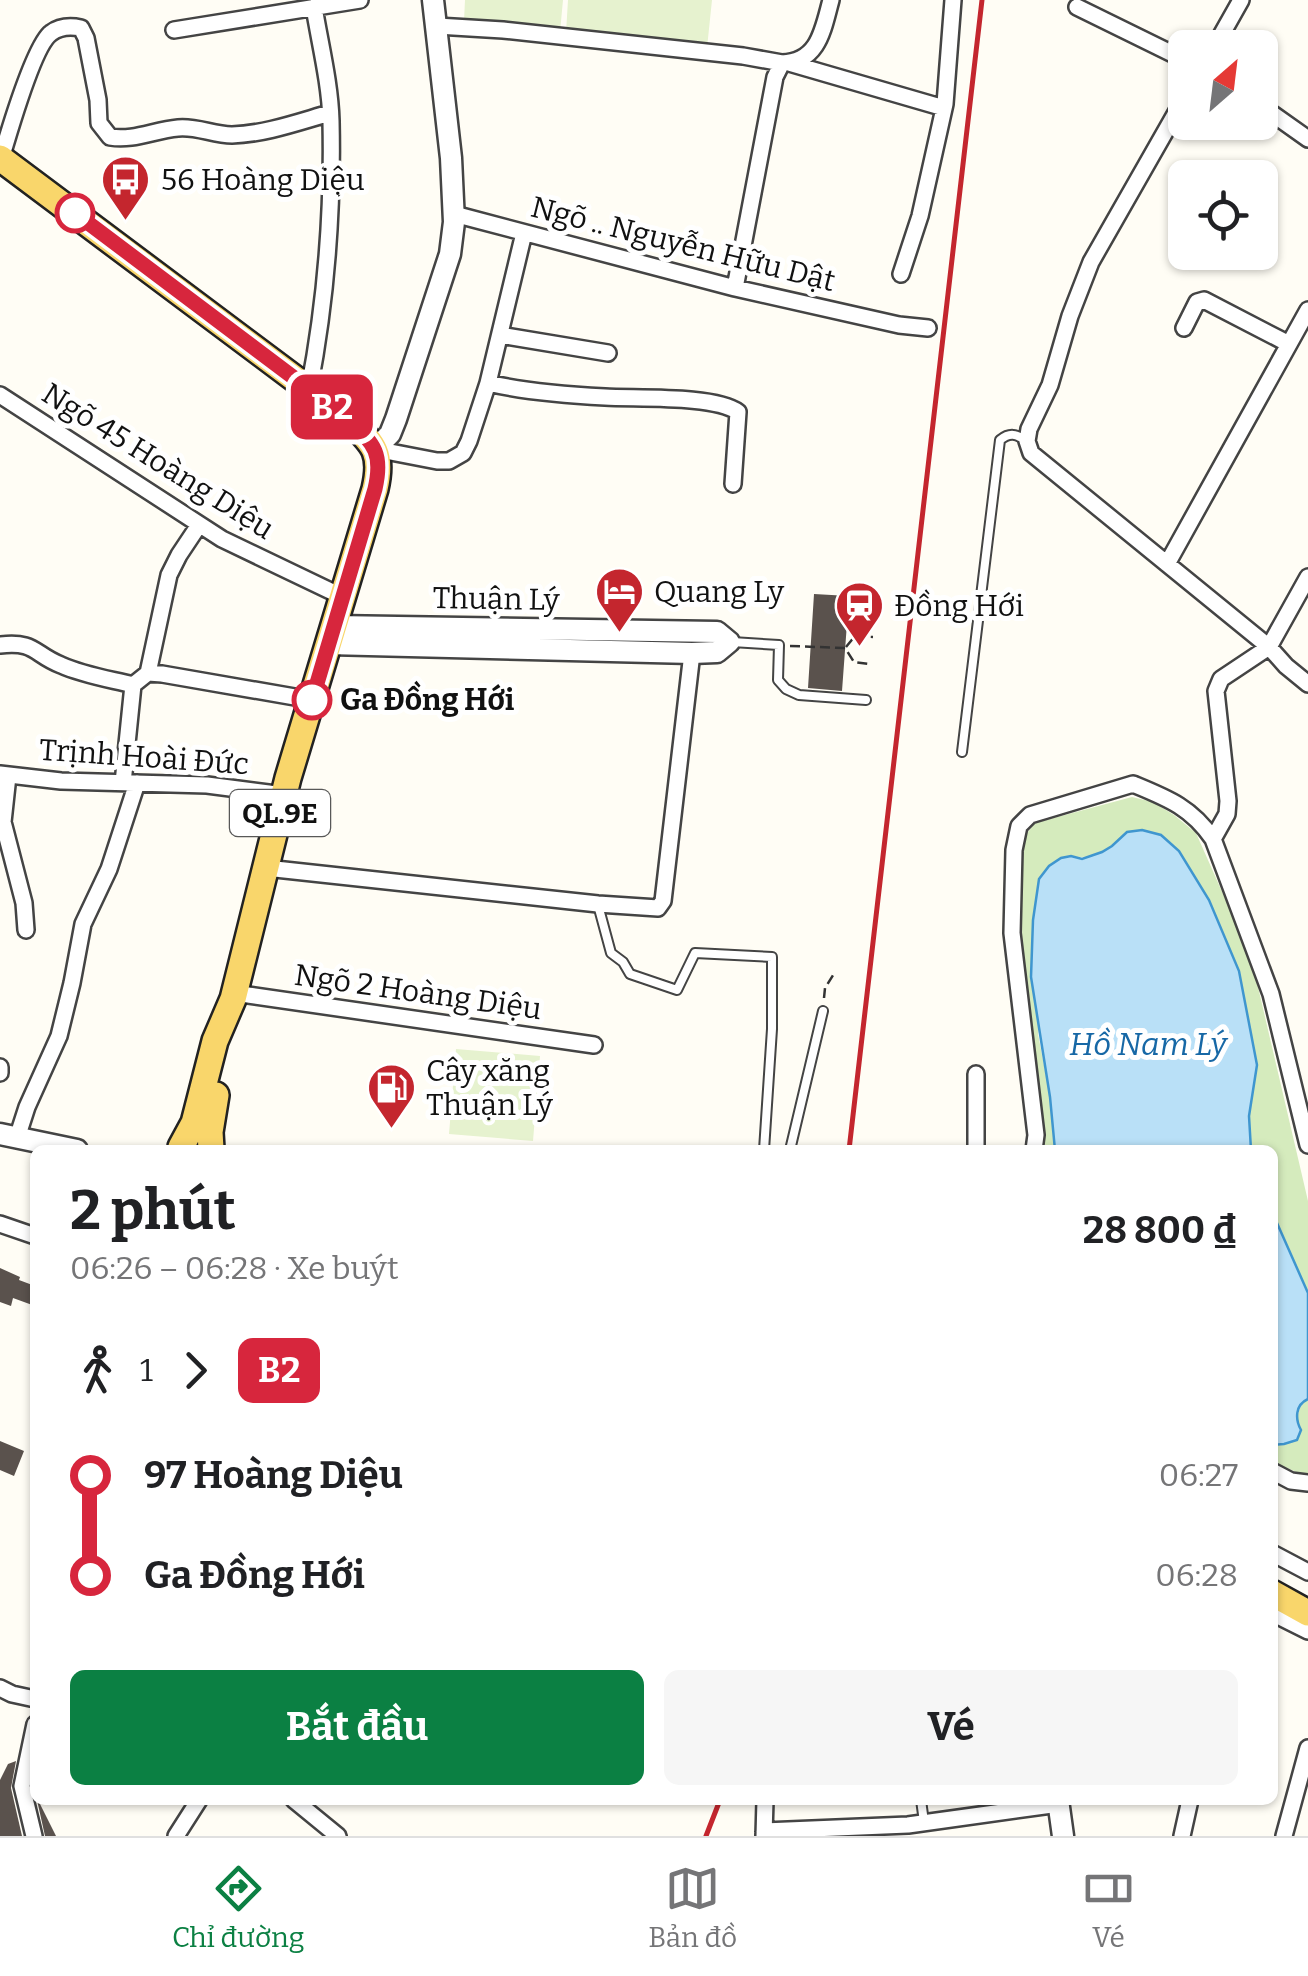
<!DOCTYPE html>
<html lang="vi">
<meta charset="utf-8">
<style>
body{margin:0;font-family:Bitter,serif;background:#f6f6f6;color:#202124;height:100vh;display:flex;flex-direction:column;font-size:38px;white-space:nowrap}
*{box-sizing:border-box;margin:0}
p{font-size:32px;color:#757577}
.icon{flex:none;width:55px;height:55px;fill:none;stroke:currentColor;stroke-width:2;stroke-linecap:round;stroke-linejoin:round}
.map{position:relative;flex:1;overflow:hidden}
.drawer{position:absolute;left:30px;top:1145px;width:1248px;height:660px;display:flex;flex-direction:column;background:#fff;border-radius:15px;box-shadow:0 2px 8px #0004}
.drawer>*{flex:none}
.badge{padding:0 20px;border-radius:15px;font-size:35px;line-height:65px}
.needle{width:65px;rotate:28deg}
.tools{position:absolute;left:1168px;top:30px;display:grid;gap:20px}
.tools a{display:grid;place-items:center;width:110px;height:110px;border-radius:15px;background:#fff;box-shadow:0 2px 8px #0004;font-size:50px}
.map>.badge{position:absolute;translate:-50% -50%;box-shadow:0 0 0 5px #fff}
.legs{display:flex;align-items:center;gap:15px;height:110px;padding:0 40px;font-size:32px}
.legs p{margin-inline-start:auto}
.summary{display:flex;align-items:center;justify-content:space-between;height:170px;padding:0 40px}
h1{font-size:55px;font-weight:700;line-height:75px}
.action{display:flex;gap:20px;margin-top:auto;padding:20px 40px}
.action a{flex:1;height:115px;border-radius:15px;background:#0b8043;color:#fff;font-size:40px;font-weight:700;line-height:115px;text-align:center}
.action a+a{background:#f6f6f6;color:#202124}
ul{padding:0 40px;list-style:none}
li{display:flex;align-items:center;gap:35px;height:100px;font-size:38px}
li i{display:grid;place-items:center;width:15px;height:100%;margin:0 12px;background:currentColor}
li i::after{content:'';width:25px;height:25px;margin:-12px;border:8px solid;border-radius:50%;background:#fff}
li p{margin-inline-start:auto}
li:first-child i{background:linear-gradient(#0000 50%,currentColor 0)}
li:last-child i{background:linear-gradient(currentColor 50%,#0000 0)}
.dock{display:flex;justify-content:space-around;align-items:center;height:140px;border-top:2px solid #e0e0e0;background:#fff;font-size:28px;color:#757577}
.dock a{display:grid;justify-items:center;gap:5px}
.dock .active{color:#0b8043}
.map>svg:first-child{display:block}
.green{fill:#d5ebbd}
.pitch{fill:#e6f2cf}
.water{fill:#b9e0f7;stroke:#3f96cf;stroke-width:2.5}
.building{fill:#5a524d}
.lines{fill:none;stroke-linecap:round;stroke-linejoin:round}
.service-casing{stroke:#444;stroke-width:12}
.minor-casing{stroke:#444;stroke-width:20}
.tertiary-casing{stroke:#444;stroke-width:25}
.primary-casing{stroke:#222;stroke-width:30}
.path{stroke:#333;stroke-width:2.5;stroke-dasharray:10 5;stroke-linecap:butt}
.service{stroke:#fff;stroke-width:8}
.minor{stroke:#fff;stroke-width:15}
.tertiary{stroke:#fff;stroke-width:20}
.primary{stroke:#f9d66b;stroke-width:25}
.rail{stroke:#c4262e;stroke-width:5}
.line-1-casing{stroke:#fff;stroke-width:22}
.line-1{stroke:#d7263d;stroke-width:15}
.stop-1-dot{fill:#fff;stroke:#d7263d;stroke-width:5}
.labels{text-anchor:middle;stroke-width:10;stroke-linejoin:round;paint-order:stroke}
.shield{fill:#fff;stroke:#585858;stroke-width:2.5}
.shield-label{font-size:28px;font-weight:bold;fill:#111}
.poi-label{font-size:30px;fill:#111;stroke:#fff;text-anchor:start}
.street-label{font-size:30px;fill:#111;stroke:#fff}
.stop-label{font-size:30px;font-weight:bold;fill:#111;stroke:#fff;text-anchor:start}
.water-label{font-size:32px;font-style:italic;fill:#1768a6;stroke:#fff}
</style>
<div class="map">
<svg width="1308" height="1836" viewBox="0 0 1308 1836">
<rect width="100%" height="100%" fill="#fffdf5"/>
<!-- green -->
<path class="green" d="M 1132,797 L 1153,802 L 1174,815 L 1196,833 L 1251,957 L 1308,1201 L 1308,1293 L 1273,1214 L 1272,1150 L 1251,1150 L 1249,1116 L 1257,1065 L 1239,971 L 1209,900 L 1179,851 L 1119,839 C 1107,853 1089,860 1071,856 L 1038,1034 L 1050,1097 L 1055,1150 L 1039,1150 L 1018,953 L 1022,850 L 1027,833 L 1035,823 Z
M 1308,1399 L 1308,1477 L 1273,1462 L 1273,1445 L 1284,1444 C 1287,1438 1292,1431 1295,1424 C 1300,1413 1297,1407 1308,1399 Z"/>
<!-- pitch -->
<path class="pitch" d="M 465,0 L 563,0 L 560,32 L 464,21 Z
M 568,0 L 712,0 L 707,48 L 566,33 Z
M 456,1049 L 540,1056 L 533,1141 L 449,1134 Z"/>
<!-- water -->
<path class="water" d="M 1142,830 L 1161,835 L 1179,851 L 1209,900 L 1239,971 L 1257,1065 L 1249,1116 L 1251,1150 L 1055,1150 L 1050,1097 L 1031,977 L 1033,920 L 1039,879 L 1049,866 L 1061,858 L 1071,856 L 1082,859 L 1102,852 L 1112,846 L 1127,832 Z
M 1273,1214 L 1308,1293 L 1308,1399 C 1295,1405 1295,1419 1301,1430 L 1297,1440 L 1284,1444 L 1272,1445 Z"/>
<!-- building -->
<path class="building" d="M 814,594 L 849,596 L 842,691 L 808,688 Z
M 0,1268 L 20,1277 L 19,1280 L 35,1286 L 35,1306 L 13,1298 L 11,1306 L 0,1302 Z
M 0,1441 L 24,1451 L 14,1476 L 0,1470 Z
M 16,1761 L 11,1788 L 22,1836 L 0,1836 L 0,1780 L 8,1764 Z
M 37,1800 L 38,1800 L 56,1836 L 45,1836 Z"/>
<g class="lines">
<defs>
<path id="service" d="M 732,642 L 779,645 L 778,680 L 786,689 L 799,695 L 866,700
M 962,752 L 1000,440 C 1010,432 1016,434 1027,441
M 598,905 L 611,953 L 623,962 L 630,974 L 677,990 L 695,953 L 772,957 L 772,1029 L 764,1150
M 790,1150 L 823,1011
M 921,1800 L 924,1822"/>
<path id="minor" d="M 1077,7 L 1185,60
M 437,26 L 503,30 L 743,56 L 782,63
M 174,30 L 360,0
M 1214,48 L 1241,0
M 789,63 L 944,108
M 1185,97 L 1091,262 L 1070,316 L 1050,385 L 1029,429 L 1027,441 L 1031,453 L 1269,647 L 1286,666 L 1308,684
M 1260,105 L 1308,139
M 1,159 C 8,135 34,45 51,33 C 60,26 71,26 81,28 L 86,38 L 98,100 L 99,123 L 110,137 C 134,141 154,130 178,128 C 197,126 213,135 232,135 C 265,134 298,122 330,113
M 454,214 L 735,288 L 899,325 L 928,328
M 901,274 L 920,216 L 945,104 L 953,0
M 735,288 L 775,77 L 782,63 C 819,62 823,29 831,0
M 1184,328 L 1197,302 L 1204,300 L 1289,344
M 500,335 L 608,353
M 488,383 C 526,392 566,395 605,397 C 636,399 715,395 738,412 L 733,484
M 309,389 C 326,301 333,211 331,121 C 330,83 320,44 314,7
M 0,395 L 222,539 L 343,597
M 375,449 L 437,461 L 449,461 L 463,453 L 469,441 L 488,383 L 524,233
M 1167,564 L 1308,310
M 0,645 C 36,641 33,654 61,665 C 83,675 109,679 133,685 L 148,673 L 162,674 L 312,700
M 148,673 L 169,575 L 179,555 L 199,525
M 0,774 L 61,781 L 207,785 L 284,795
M 8,776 L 3,822 L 24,903 L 26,930
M 123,783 L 133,685
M 1213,839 L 1227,814 L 1228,801 L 1216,691 L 1221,679 L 1269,647 L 1308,577
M 266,868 L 598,904 L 658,908 L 663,901 L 692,653
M 234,993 L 594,1045
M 0,1067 L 0,1073
M 17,1138 L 27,1107 L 59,1036 L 72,983 L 83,924 L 109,869 L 137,783
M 976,1150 L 976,1074
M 1034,1150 L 1036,1135 L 1012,933 L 1014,850 L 1019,826 L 1030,815 L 1133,784 C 1167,798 1191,807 1213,839 L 1271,994 L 1308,1145
M 0,1224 L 35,1236
M 1272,1471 L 1291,1481 L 1308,1483
M 1272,1553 L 1308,1572
M 1272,1613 L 1308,1631
M 0,1688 L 12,1694 L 35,1699
M 294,1800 L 338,1836
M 764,1831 L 908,1825 L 1059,1804
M 34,1836 L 22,1786 L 35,1724
M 176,1836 L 199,1800
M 764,1836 L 765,1800
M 1182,1836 L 1190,1800
M 1284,1836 L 1308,1748"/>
<path id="tertiary" d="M 375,449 L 390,434 L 396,419 L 450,254 L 454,222 L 451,158 L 433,0
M 328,644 L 692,653 L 717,652 L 729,642 L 717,632 L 334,626
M 0,1134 L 77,1150
M 1058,1800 L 1063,1836"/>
<path id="primary" d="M 0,158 L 346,417 C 372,443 384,450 375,489 L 288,778 L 233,999 L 215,1041 L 194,1123 L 181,1147
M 211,1149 L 210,1132 L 216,1095
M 1272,1593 L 1308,1613"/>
</defs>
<!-- service casing -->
<use href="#service" class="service-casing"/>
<!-- minor casing -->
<use href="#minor" class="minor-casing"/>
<!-- tertiary casing -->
<use href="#tertiary" class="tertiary-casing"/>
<!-- primary casing -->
<use href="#primary" class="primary-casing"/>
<!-- path -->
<path class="path" d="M 790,646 L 845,648 L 854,662 L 870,664
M 846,647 L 855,636 L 873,637
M 824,998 L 825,988 L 835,972"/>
<!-- service -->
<use href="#service" class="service"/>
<!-- minor -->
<use href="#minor" class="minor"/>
<!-- tertiary -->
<use href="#tertiary" class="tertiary"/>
<!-- primary -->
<use href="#primary" class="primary"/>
<!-- rail -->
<path class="rail" d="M 849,1150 L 982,0
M 706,1836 L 720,1800"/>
</g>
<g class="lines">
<defs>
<path id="line-1" d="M 75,213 L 346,417 C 372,443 384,450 375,489 L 312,700"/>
</defs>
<!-- line-1 casing -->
<use href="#line-1" class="line-1-casing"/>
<!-- line-1 -->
<use href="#line-1" class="line-1"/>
</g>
<!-- icons -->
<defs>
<symbol id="bus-pin" viewBox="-11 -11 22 30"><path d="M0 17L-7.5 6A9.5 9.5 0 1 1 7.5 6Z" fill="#c4262e" stroke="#fff"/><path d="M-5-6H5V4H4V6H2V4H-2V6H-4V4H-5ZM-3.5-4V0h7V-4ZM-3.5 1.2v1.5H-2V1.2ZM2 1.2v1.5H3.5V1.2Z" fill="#fff"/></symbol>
<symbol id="hotel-pin" viewBox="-11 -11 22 30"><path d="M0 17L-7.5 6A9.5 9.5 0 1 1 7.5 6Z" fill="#c4262e" stroke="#fff"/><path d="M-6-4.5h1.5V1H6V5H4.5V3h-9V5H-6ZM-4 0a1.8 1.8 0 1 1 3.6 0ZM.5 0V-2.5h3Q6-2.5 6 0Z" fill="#fff"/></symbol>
<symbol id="station-pin" viewBox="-11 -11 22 30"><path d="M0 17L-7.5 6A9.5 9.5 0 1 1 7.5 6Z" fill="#c4262e" stroke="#fff"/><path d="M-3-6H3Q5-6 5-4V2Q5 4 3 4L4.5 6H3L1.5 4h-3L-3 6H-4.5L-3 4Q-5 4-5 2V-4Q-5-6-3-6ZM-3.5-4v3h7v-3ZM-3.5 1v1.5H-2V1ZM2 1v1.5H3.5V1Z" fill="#fff"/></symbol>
<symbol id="fuel-pin" viewBox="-11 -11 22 30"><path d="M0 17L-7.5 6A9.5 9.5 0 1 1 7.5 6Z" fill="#c4262e" stroke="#fff"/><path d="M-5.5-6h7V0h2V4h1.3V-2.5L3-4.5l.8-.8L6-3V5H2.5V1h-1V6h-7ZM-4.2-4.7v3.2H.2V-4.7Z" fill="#fff"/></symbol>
</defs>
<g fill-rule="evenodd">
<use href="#bus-pin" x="98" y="152" width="55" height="75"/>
<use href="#hotel-pin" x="592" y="564" width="55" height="75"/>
<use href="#station-pin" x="832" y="578" width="55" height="75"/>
<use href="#fuel-pin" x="364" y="1060" width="55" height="75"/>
</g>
<!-- markers -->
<g class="stop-1-dot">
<circle cx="75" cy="213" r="18"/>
<circle cx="312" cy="700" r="18"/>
</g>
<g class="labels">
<!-- shield labels -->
<rect class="shield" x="230" y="790" width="100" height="46" rx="8"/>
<g class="shield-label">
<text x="280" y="823">QL.9E</text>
</g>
<!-- poi labels -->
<g class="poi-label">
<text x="161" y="190">56 Hoàng Diệu</text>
<text x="654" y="602">Quang Ly</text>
<text x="894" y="616">Đồng Hới</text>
<text x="426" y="1081">Cây xăng<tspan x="426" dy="34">Thuận Lý</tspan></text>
</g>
<!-- street labels -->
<g class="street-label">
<text transform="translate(683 244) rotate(14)" y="10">Ngõ .. Nguyễn Hữu Dật</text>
<text transform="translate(158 461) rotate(32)" y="10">Ngõ 45 Hoàng Diệu</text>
<text transform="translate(496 599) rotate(1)" y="10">Thuận Lý</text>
<text transform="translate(144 757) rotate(4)" y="10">Trịnh Hoài Đức</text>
<text transform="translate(418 992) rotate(8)" y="10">Ngõ 2 Hoàng Diệu</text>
</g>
<!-- stop labels -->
<g class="stop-label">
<text x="340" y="710">Ga Đồng Hới</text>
</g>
<!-- water labels -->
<g class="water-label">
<text x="1148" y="1055">Hồ Nam Lý</text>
</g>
</g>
</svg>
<div class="tools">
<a><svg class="needle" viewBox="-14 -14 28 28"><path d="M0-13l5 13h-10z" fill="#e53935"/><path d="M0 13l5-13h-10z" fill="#757577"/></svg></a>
<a><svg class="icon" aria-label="locate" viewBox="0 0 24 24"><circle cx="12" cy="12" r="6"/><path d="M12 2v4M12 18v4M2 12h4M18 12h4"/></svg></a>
</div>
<b class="badge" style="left:332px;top:407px;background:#d7263d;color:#fff">B2</b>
<section class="drawer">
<div class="summary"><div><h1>2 phút</h1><p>06:26 – 06:28 · Xe buýt</p></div><b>28 800 ₫</b></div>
<div class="legs"><svg class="icon" aria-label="walk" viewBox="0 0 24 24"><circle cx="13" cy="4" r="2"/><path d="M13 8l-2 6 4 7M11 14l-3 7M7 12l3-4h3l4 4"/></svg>1<svg class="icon" aria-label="forward" viewBox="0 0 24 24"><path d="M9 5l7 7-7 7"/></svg><b class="badge" style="background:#d7263d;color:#fff">B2</b></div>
<ul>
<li><i style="color:#d7263d"></i><b>97 Hoàng Diệu</b><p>06:27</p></li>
<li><i style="color:#d7263d"></i><b>Ga Đồng Hới</b><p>06:28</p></li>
</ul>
<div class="action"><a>Bắt đầu</a><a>Vé</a></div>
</section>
</div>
<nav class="dock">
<a class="active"><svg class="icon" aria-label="directions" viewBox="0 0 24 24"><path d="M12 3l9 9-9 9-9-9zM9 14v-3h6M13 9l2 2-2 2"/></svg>Chỉ đường</a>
<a><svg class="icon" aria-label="map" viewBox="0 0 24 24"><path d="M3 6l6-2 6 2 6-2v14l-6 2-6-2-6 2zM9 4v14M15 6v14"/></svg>Bản đồ</a>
<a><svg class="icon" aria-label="tickets" viewBox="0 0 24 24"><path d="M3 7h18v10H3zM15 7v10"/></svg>Vé</a>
</nav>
